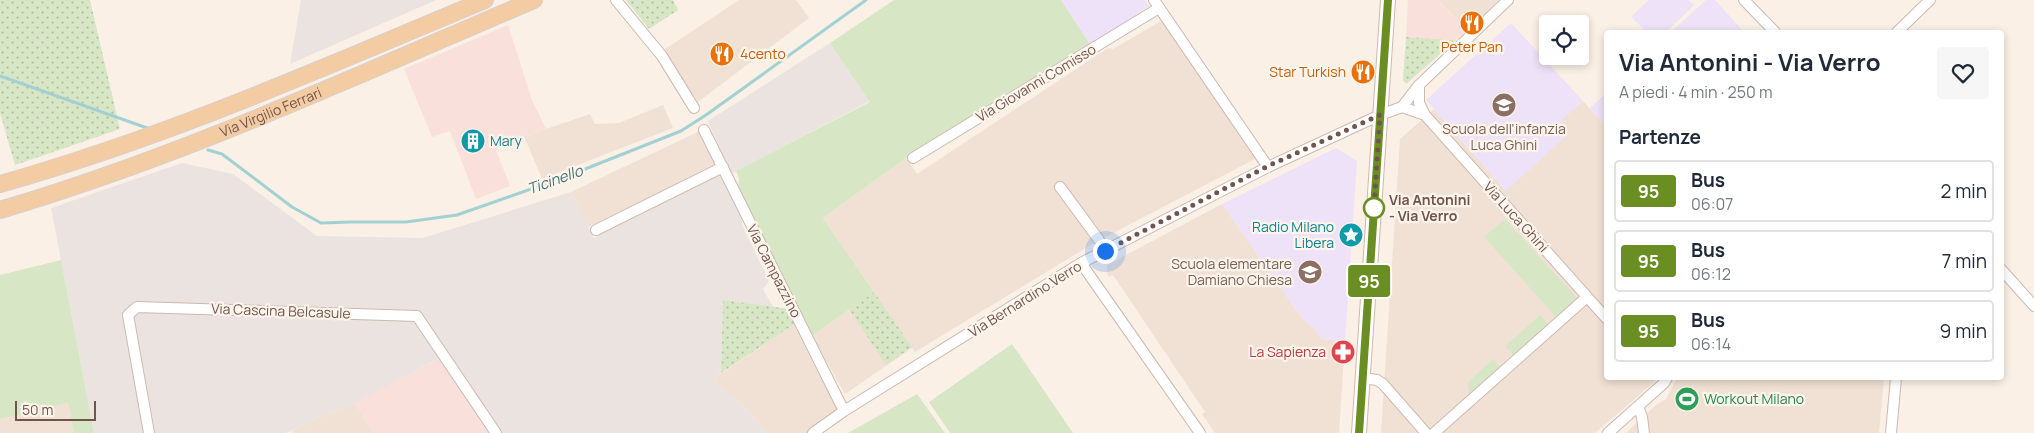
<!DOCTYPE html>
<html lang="it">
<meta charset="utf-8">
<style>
body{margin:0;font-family:Manrope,sans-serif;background:#f6f6f7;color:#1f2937;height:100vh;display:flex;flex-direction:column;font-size:19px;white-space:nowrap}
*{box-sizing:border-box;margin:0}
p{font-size:16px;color:#747a83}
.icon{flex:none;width:28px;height:28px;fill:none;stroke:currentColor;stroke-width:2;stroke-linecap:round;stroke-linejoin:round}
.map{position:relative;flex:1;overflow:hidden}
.panel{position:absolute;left:1604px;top:30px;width:400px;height:350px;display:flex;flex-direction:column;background:#fff;border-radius:5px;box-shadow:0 2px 8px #0003}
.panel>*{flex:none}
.badge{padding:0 10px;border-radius:4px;font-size:18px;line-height:32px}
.fabs{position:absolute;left:1539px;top:15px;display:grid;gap:10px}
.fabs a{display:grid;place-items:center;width:50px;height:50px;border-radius:5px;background:#fff;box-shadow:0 2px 8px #0003;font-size:25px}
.scale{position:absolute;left:15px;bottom:12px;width:81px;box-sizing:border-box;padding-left:5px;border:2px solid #71554d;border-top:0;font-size:14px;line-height:18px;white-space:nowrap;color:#71554d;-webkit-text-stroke:4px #fdf4eb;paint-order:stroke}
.you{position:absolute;width:25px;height:25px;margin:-12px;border:4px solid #fff;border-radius:50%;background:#1a73e8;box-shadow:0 0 0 8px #1a73e833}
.map>.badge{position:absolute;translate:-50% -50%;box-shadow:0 0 0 2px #fff}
h2{padding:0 15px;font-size:19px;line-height:45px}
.round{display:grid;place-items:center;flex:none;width:52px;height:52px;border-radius:5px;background:#f6f6f7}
.headline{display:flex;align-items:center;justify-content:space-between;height:85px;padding:0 15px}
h1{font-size:24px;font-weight:700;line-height:38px}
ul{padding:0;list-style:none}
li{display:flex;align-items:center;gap:15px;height:62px;margin:0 10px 8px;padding:0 5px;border:2px solid #e0e1e3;border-radius:5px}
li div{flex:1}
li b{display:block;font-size:19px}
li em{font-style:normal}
li .badge{min-width:55px;font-weight:700;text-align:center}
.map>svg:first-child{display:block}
.residential{fill:#f1e1d4}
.commercial{fill:#fae0da}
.industrial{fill:#ebe3df}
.education{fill:#ede2f7}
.grass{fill:url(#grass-dots)}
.park{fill:#d7e7c5}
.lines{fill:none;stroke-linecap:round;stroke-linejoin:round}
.stream{stroke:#a3d1d3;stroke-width:3}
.street-casing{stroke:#cdb9b0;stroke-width:12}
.secondary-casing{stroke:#d0b8ad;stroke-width:16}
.primary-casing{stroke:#d7cfcd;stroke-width:18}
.street{stroke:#fff;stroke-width:10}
.secondary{stroke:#fff;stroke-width:14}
.primary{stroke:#f4cca3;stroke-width:16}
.line-casing{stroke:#fff;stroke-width:11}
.line{stroke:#6b8e23;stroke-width:8}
.walk{stroke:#71554d;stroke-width:5;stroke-dasharray:0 9}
.stop-dot{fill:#fff;stroke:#6b8e23;stroke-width:2.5}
.labels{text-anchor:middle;stroke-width:4.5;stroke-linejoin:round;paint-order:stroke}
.food-label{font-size:14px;fill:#c56008;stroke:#fdf4eb}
.street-label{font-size:14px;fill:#71554d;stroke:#fdf4eb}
.education-label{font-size:14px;fill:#785e54;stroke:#fdf4eb}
.culture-label{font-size:14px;fill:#0d838f;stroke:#fdf4eb;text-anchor:start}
.stop-label{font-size:14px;font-weight:bold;fill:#71554d;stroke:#fdf4eb;text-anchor:start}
.health-label{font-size:14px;fill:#be3a42;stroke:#fdf4eb;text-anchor:end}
.leisure-label{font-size:14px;fill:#27864d;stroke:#fdf4eb;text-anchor:start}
.water-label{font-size:15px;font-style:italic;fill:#427376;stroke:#fdf4eb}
</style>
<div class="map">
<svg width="2034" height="433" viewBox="0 0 2034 433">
<defs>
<pattern id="grass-dots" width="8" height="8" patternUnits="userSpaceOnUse" patternTransform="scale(1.25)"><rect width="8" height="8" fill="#d7e7c5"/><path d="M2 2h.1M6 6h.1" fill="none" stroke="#b3bea2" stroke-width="1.8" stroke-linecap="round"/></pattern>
</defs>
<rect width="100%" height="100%" fill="#faf0e5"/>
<!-- residential -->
<path class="residential" d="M 739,0 L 796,0 L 809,18 L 698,102 L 662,51 Z
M 1438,0 L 1499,0 L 1468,30 Z
M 1161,21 L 1255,159 L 1094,243 L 915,352 L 912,348 L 845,394 L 812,336 L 874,292 L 823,218 L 906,158 L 917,174 L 1108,48 L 1113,49 Z
M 1583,101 L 1606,126 L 1606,378 L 1656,378 L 1653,383 L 1595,433 L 1381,433 L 1400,139 L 1434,109 L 1506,191 L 1563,118 Z
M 663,105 L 673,128 L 542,179 L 525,138 L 546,129 L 590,114 L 595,124 L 619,123 Z
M 702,130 L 719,165 L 588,227 L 571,192 Z
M 1222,204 L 1302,318 L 1313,327 L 1322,339 L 1345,341 L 1339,433 L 1215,433 L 1202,414 L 1205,412 L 1113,275 L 1109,277 L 1107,273 L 1107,265 Z
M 799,321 L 844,411 L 813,433 L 768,433 L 744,407 L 713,379 Z
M 1677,378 L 1884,378 L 1879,433 L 1626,433 L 1656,405 L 1666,399 Z
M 355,402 L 373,433 L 293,433 L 292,431 L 322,416 L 340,411 Z
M 68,403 L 74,433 L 0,433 L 0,419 Z"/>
<!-- commercial -->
<path class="commercial" d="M 1408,0 L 1438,0 L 1468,30 L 1456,40 L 1406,37 Z
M 508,25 L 532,100 L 546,129 L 496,150 L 510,186 L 476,199 L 450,131 L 432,137 L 404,69 Z
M 444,356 L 496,433 L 373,433 L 355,402 Z"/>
<!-- industrial -->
<path class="industrial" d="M 301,0 L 436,0 L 290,64 Z
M 830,43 L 870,101 L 731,174 L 708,121 Z
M 182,163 L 233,174 L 317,236 L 423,238 L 571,192 L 594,238 L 721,175 L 742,216 L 742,225 L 769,281 L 763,289 L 773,307 L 723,300 L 721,373 L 713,379 L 744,407 L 768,433 L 496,433 L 443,356 L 340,411 L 322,416 L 292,431 L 285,433 L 94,433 L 51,208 Z"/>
<!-- education -->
<path class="education" d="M 1061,0 L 1145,0 L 1149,6 L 1091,46 Z
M 1649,0 L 1689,0 L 1694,5 L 1666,32 L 1647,32 L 1631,17 Z
M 1706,0 L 1715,0 L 1744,32 L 1671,32 Z
M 1511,23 L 1583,101 L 1563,118 L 1565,137 L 1506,191 L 1426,100 Z
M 1606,93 L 1606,126 L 1590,108 Z
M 1336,148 L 1357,161 L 1345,341 L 1322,339 L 1313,327 L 1302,318 L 1222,204 Z"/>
<!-- grass -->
<path class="grass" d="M 0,0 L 90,0 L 120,129 L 15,165 L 0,113 Z
M 626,0 L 673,0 L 678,10 L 649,29 Z
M 1406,37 L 1456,40 L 1406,84 L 1403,80 Z
M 874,292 L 912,347 L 886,365 L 849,309 Z
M 723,300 L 790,309 L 799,321 L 721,373 Z"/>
<!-- park -->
<path class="park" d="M 894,0 L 1061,0 L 1091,46 L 906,158 L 823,218 L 874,292 L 812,336 L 738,188 L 739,179 L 736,171 L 870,102 L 830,43 Z
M 1505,219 L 1578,299 L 1557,318 L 1484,237 Z
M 61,260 L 94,433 L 74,433 L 68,403 L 0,419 L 0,275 Z
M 1540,315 L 1549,325 L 1514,356 L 1505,346 Z
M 1012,344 L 1073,433 L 950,433 L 929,402 Z
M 1493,359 L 1501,368 L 1471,393 L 1469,393 L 1468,383 L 1470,380 Z
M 917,394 L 945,433 L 848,433 Z"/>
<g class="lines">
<!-- stream -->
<path class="stream" d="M 0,76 L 150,129
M 208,150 L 222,154 L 292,207 L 321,223 L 350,222 L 406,222 L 457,215 L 565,177 L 681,131 L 706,115 L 866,0"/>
<defs>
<path id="street" d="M 616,0 L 662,56 L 694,108
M 1154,0 L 1268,167
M 1744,0 L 1775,32
M 1897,32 L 1930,0
M 1419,85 L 1419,103 L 1425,115 L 1606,318
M 1402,107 L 1419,85 L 1508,0
M 1402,107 L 1425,115
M 704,130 L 844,411
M 913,158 L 1159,8
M 1060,187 L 1099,240
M 596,230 L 723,167
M 1081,263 L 1200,433
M 2001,269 L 2034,306
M 1363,378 L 1377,380 L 1383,384 L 1426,433
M 1638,406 L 1642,417 L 1644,433
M 149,433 L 128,315 L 137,307 L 417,316 L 496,433
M 813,433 L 844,411 L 1081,263 L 1268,167 L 1380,115 L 1402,107
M 1434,433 L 1587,297
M 1608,433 L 1664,383 L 1667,378
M 1891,433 L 1896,378"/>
<path id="secondary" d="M 1359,433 L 1388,0"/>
<g id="primary">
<path d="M 0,184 C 167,137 325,67 485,0"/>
<path id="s1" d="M 0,210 C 183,156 358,75 534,0"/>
</g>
</defs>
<!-- street casing -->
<use href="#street" class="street-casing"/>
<!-- secondary casing -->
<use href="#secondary" class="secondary-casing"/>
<!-- primary casing -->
<use href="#primary" class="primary-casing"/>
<!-- street -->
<use href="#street" class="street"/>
<!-- secondary -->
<use href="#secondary" class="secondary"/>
<!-- primary -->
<use href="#primary" class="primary"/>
</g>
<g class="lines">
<defs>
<path id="line" d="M 1359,433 L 1388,0"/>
</defs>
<!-- line casing -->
<use href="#line" class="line-casing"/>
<!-- line -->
<use href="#line" class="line"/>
<!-- walk -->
<path class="walk" d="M 1105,251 L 1268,166 L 1380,115 L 1374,208"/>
</g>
<!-- icons -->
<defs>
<symbol id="restaurant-disc" viewBox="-11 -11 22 22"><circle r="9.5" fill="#e8710a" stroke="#fdf4eb"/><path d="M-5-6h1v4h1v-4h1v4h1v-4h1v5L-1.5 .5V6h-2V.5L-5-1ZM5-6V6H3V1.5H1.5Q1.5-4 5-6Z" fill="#fff"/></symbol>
<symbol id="school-disc" viewBox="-11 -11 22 22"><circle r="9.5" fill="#8d6e63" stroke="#fdf4eb"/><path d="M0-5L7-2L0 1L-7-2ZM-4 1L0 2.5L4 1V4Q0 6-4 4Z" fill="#fff"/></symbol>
<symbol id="building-disc" viewBox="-11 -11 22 22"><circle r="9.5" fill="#0f9aa8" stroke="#fdf4eb"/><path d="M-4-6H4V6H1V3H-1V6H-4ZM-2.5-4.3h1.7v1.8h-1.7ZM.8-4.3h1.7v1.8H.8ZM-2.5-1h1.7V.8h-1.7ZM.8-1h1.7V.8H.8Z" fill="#fff"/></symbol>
<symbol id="sight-disc" viewBox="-11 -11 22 22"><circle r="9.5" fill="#0f9aa8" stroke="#fdf4eb"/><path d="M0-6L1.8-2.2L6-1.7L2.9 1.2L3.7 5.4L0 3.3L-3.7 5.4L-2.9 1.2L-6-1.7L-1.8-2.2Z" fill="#fff"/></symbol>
<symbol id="pharmacy-disc" viewBox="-11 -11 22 22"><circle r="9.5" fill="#e0444e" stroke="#fdf4eb"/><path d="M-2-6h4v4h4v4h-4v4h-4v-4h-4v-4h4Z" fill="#fff"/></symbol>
<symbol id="stadium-disc" viewBox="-11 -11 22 22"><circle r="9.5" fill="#2e9e5b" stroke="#fdf4eb"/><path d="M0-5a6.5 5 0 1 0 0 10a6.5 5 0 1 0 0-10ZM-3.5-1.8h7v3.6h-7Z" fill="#fff"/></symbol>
</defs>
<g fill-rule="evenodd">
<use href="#restaurant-disc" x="1458" y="9" width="28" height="28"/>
<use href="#restaurant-disc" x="708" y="40" width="28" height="28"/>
<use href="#restaurant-disc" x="1349" y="58" width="28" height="28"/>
<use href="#school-disc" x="1490" y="91" width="28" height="28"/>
<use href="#building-disc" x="459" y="127" width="28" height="28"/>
<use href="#sight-disc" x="1337" y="221" width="28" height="28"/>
<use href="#school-disc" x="1296" y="258" width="28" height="28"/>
<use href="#pharmacy-disc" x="1329" y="338" width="28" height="28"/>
<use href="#stadium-disc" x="1673" y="385" width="28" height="28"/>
</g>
<!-- markers -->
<circle class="stop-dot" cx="1374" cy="208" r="10"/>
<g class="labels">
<!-- food labels -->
<g class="food-label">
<text x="1472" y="52">Peter Pan</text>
<text x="740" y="59" text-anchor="start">4cento</text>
<text x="1346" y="77" text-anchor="end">Star Turkish</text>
</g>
<!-- street labels -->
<g class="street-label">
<text transform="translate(1036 83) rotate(-31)" y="5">Via Giovanni Comisso</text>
<text dy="5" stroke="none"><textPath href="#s1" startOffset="288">Via Virgilio Ferrari</textPath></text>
<text transform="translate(1516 217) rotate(48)" y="5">Via Luca Ghini</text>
<text transform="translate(774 271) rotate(63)" y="5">Via Campazzino</text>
<text transform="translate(1025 299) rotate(-32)" y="5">Via Bernardino Verro</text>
<text transform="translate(281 311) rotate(2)" y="5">Via Cascina Belcasule</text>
</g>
<!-- education labels -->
<g class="education-label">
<text x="1504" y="134">Scuola dell'infanzia<tspan x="1504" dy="16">Luca Ghini</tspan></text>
<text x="1292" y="269" text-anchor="end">Scuola elementare<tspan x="1292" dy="16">Damiano Chiesa</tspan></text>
</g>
<!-- culture labels -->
<g class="culture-label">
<text x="490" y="146">Mary</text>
<text x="1334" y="232" text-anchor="end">Radio Milano<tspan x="1334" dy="16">Libera</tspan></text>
</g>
<!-- stop labels -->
<g class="stop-label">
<text x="1389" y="205">Via Antonini<tspan x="1389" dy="16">- Via Verro</tspan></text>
</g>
<!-- health labels -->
<g class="health-label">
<text x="1326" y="357">La Sapienza</text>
</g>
<!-- leisure labels -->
<g class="leisure-label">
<text x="1704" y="404">Workout Milano</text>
</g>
<!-- water labels -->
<g class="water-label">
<text transform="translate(555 180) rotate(-20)" y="5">Ticinello</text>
</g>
</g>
</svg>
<div class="fabs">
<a><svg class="icon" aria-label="locate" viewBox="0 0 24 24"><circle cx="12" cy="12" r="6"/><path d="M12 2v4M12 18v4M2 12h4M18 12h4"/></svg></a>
</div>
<div class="scale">50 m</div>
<div class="you" style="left:1105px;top:251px"></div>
<b class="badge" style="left:1369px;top:281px;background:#6b8e23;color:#fff">95</b>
<section class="panel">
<div class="headline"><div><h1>Via Antonini - Via Verro</h1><p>A piedi · 4 min · 250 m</p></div><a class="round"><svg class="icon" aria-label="heart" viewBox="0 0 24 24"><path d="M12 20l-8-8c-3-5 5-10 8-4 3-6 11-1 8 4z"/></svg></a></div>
<h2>Partenze</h2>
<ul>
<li><span class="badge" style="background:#6b8e23;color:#fff">95</span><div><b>Bus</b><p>06:07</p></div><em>2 min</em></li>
<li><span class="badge" style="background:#6b8e23;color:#fff">95</span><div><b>Bus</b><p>06:12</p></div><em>7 min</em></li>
<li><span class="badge" style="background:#6b8e23;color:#fff">95</span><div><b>Bus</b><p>06:14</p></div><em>9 min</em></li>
</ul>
</section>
</div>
